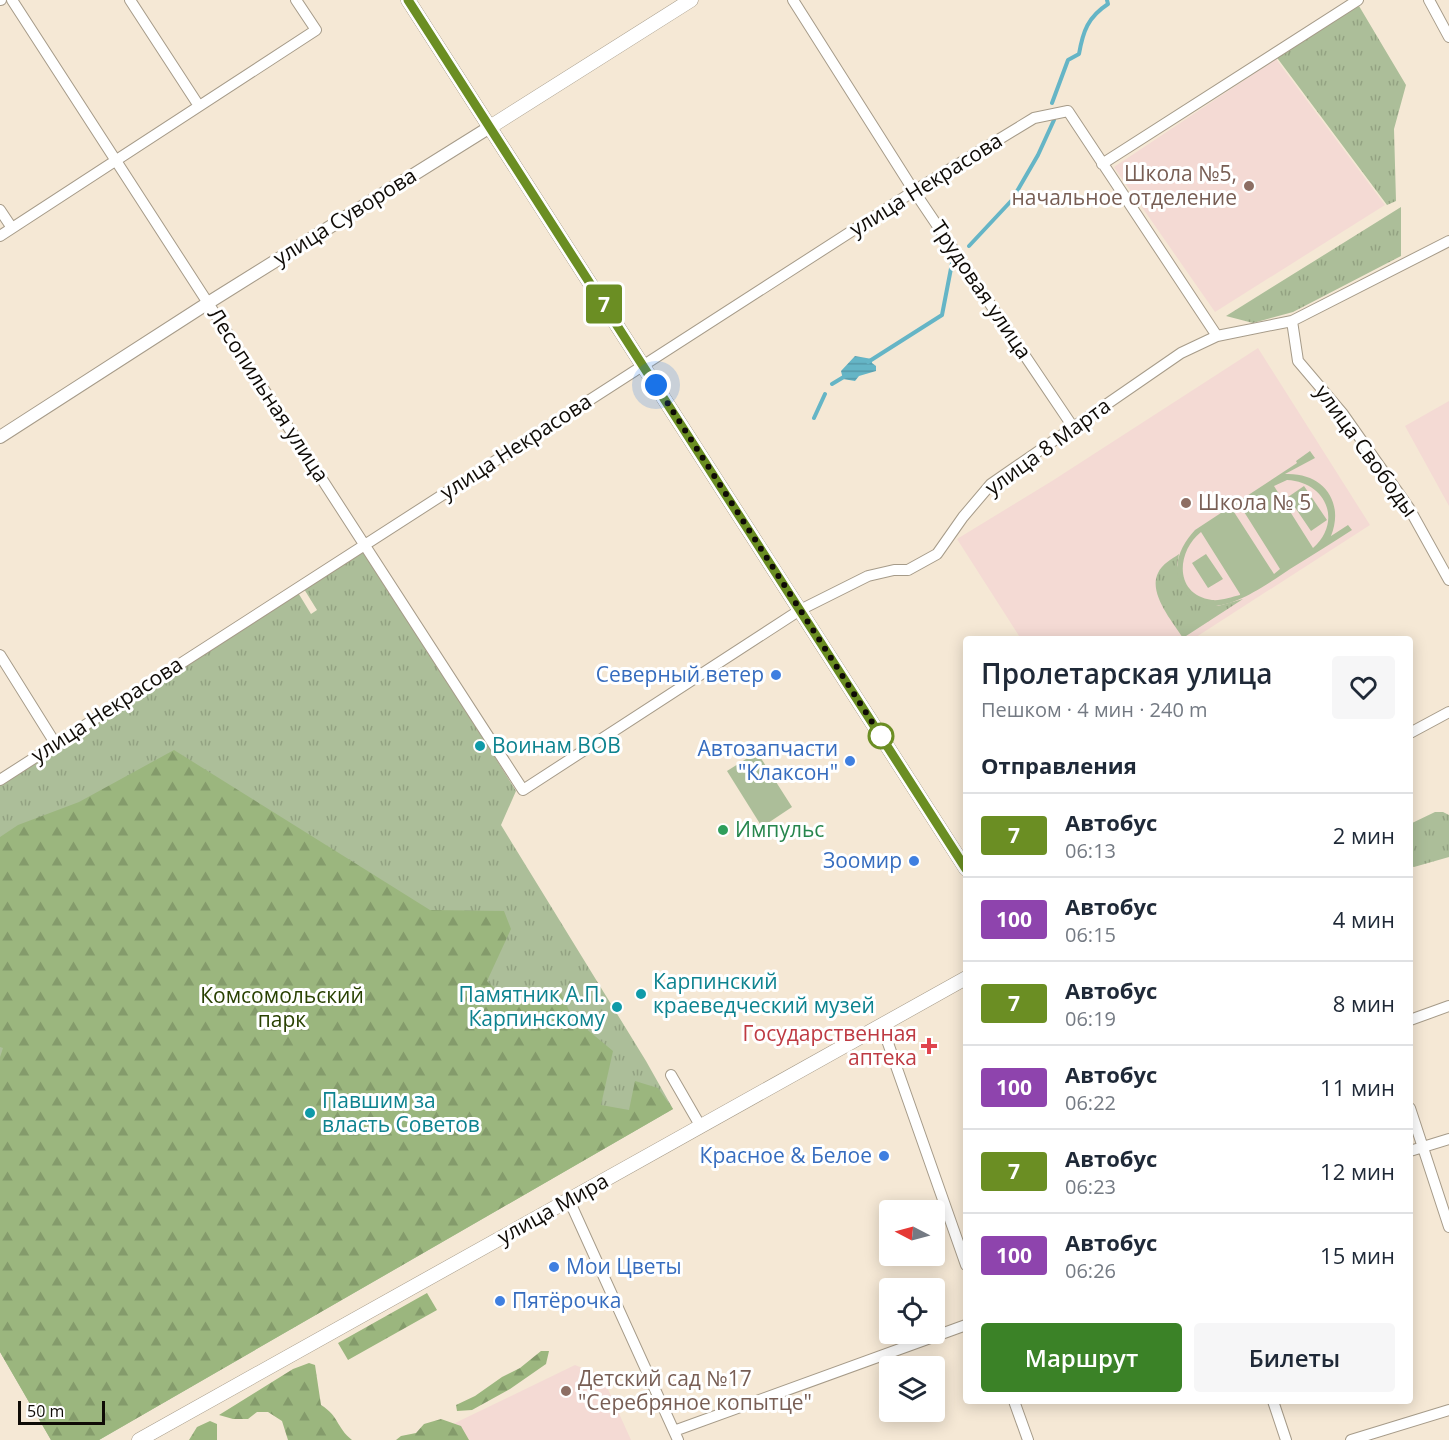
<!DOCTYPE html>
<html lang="ru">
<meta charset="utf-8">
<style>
body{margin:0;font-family:"Open Sans",sans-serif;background:#f6f6f7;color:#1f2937;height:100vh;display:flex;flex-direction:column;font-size:22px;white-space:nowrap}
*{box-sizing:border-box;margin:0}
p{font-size:20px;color:#747a83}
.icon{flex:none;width:33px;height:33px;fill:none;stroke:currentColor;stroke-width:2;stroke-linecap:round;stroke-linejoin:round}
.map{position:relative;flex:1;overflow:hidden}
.panel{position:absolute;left:963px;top:636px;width:450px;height:768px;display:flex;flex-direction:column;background:#fff;border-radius:6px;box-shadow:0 3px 15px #0003}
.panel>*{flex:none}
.badge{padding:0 12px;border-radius:4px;font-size:21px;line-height:39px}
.needle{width:39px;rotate:276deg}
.controls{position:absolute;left:879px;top:1200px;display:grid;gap:12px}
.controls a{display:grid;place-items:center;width:66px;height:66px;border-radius:6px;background:#fff;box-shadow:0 3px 15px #0003;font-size:30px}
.scale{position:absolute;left:18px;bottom:15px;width:87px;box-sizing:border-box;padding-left:6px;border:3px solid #0f0b06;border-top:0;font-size:16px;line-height:21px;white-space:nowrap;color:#0f0b06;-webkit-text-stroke:4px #fff;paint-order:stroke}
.you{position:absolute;width:30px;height:30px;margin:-15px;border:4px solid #fff;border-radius:50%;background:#1a73e8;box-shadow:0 0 0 9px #1a73e833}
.map>.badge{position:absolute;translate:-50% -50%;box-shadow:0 0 0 3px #fff}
h2{padding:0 18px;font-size:22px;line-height:54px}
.round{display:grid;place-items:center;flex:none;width:63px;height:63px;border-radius:6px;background:#f6f6f7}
.summary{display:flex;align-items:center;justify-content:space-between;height:102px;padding:0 18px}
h1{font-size:28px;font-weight:600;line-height:45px}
.button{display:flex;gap:12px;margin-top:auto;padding:12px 18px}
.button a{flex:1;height:69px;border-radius:6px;background:#3b8227;color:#fff;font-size:24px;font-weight:600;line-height:69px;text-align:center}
.button a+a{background:#f6f6f7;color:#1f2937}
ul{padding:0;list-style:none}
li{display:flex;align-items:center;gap:18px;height:84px;padding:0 18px;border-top:2px solid #e0e1e3}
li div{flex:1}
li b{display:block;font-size:22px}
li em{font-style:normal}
li .badge{min-width:66px;font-weight:700;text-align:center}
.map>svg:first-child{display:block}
.education{fill:#f4dad4}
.grass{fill:url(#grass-tufts)}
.forest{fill:url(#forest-firs)}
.garden{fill:#acbe99;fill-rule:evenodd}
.water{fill:url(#water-rules)}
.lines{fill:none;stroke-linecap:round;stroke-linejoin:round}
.stream{stroke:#65b5c6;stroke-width:4}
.minor-casing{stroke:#a69b89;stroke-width:12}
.tertiary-casing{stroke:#a69b89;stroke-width:14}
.secondary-casing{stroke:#a69b89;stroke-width:15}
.minor{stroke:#fff;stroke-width:10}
.tertiary{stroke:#fff;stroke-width:12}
.secondary{stroke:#fff;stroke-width:14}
.line-casing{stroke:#fff;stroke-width:14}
.line{stroke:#6b8e23;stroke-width:9}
.walk{stroke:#0f0b06;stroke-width:6;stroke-dasharray:0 10.8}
.education-dot{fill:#8d6e63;stroke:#fff;stroke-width:2}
.shop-dot{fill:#3f7fe0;stroke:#fff;stroke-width:2}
.stop-dot{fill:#fff;stroke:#6b8e23;stroke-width:3}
.culture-dot{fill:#0f9aa8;stroke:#fff;stroke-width:2}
.leisure-dot{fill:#2e9e5b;stroke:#fff;stroke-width:2}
.health-dot{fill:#e0444e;stroke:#fff;stroke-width:2}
.labels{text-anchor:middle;stroke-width:6;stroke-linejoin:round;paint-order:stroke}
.education-label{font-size:21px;fill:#785e54;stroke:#fff;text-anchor:start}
.street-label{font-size:21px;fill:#0f0b06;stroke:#fff}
.shop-label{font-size:21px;fill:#366cbe;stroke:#fff;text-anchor:end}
.culture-label{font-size:21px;fill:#0d838f;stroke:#fff;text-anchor:start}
.leisure-label{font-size:21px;fill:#27864d;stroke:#fff;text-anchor:start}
.park-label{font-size:21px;fill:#294102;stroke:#fff}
.health-label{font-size:21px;fill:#be3a42;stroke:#fff;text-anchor:end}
</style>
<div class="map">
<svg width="1449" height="1440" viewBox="0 0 1449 1440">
<defs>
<pattern id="grass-tufts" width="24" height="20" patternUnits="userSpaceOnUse" patternTransform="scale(1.5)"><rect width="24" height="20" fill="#acbe99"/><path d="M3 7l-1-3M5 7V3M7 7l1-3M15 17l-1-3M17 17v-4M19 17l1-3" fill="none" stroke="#93a282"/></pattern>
<pattern id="forest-firs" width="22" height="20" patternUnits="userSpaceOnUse" patternTransform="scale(1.5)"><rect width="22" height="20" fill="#9bb67e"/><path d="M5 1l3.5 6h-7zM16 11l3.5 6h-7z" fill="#849b6b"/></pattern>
<pattern id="water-rules" width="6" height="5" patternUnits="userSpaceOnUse" patternTransform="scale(1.5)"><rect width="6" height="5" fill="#65b5c6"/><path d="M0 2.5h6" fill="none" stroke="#569aa9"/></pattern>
</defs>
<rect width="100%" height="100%" fill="#f5e8d5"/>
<!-- education -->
<path class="education" d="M 1276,59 L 1385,205 L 1215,312 L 1114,167 Z
M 1258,348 L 1370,525 L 1193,639 L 1021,639 L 957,539 L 1052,481 Z
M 1449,401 L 1449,506 L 1405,426 Z
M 575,1365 L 602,1376 L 631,1440 L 425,1440 L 424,1438 Z"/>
<!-- grass -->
<path class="grass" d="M 1359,6 L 1406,85 L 1394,129 L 1396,201 L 1387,205 L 1275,55 Z
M 1401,207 L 1401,256 L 1293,312 L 1253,323 L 1226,316 Z
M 367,550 L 516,791 L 501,825 L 646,1061 L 673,1109 L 99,1440 L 51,1440 L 0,1352 L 0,774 L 297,591 L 311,614 L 317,610 L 304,589 Z
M 1179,554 L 1177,565 L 1188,595 L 1218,606 L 1243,599 L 1183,638 C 1172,621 1148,593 1158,573 C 1162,564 1172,559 1179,554 Z
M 1435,812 L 1443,812 L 1449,815 L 1449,857 L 1414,867 L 1410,866 L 1410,824 Z"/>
<!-- forest -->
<path class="forest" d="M 174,750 L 430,910 L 504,911 L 511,929 L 487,981 L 498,992 L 527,997 L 560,991 L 572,1017 L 613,1051 L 601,1105 L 629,1110 L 635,1081 L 658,1088 L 673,1109 L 99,1440 L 51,1440 L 0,1352 L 0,1057 L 3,1048 L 0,1047 L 0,837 L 18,825 L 79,802 Z
M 427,1293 L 437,1310 L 348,1360 L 338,1343 Z
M 541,1351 L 549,1351 L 546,1364 L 510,1389 L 472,1410 L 457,1411 L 456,1405 L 475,1396 L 502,1377 L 520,1368 Z
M 309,1363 L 315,1365 L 321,1405 C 339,1416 336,1427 352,1440 L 288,1440 L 282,1421 L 268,1412 L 257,1412 L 248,1419 L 233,1419 L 219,1415 L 293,1369 Z
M 441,1419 L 461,1426 L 469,1440 L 396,1440 L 401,1436 L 416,1433 L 424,1424 Z
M 210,1421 L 217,1424 L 217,1440 L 189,1440 L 197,1427 Z"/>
<!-- garden -->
<path class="garden" d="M 1310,451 L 1315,458 L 1285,474 C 1322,472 1345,501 1331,536 L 1348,525 L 1352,530 C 1332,543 1311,556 1290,569 C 1261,588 1198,636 1179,579 C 1173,561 1183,543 1195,530 L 1297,463 L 1296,461 ZM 1287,480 C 1326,482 1343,521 1313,548 L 1274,486 ZM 1241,507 L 1280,569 L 1274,574 L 1234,512 ZM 1201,532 L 1240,594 L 1240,595 C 1231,597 1221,601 1212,600 C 1174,595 1176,552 1201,532 Z
M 1304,486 L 1327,520 L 1311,531 L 1288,497 Z
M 1206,554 L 1223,579 L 1208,588 L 1192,563 Z
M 757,752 L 792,807 L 762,827 L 727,771 Z"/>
<!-- water -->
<path class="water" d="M 855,356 L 872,359 L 872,363 L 876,366 L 876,371 L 859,376 L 855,381 L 843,379 L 841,371 Z"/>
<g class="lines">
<!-- stream -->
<path class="stream" d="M 1052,103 L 1068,60 L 1079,54 C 1083,31 1088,17 1108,4 L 1107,0
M 969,246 L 1012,200 L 1038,155 L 1054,120
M 868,362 L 942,315 L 953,258
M 832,384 L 847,375
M 814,418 L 825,394"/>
<defs>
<path id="minor" d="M 0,0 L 1,0
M 12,0 L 523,790 L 800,610 L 868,576 L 894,570 L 908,570 L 937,554 L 963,517 L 991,484 L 1181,353 L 1217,336 L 1292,321 L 1449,241
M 130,0 L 199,106
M 793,0 L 914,191 L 1073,427
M 1429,0 L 1449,37
M 1102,164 L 1358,0
M 0,210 L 12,228
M 0,236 L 316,30 L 296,0
M 1292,321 L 1298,361 L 1343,414 L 1409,508 L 1449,580
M 0,655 L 55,743
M 1410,733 L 1449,712
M 0,780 L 914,191 L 1034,118 L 1068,111 L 1217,336
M 1410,1020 L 1449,1006
M 882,1026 L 966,1265
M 671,1075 L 701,1127
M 1410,1108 L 1449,1227
M 1410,1151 L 1449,1139
M 569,1200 L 678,1440
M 1014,1401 L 1028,1440
M 1273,1401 L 1286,1440
M 674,1431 L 966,1325
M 1351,1440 L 1449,1410"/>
<path id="tertiary" d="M 0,437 L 208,303 L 490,127"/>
<path id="secondary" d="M 408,0 L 966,869
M 490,127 L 691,0
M 139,1440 L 966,978"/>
</defs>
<!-- minor casing -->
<use href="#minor" class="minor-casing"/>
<!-- tertiary casing -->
<use href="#tertiary" class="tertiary-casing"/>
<!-- secondary casing -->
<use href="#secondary" class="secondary-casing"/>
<!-- minor -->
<use href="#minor" class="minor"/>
<!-- tertiary -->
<use href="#tertiary" class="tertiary"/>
<!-- secondary -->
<use href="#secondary" class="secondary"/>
</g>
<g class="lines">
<defs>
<path id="line" d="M 408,0 L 966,869"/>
</defs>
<!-- line casing -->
<use href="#line" class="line-casing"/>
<!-- line -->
<use href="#line" class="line"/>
<!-- walk -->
<path class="walk" d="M 656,385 L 881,736"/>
</g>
<!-- markers -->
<g class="education-dot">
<circle cx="1249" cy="186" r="6"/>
<circle cx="1186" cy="503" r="6"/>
<circle cx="566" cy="1391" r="6"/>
</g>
<g class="shop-dot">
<circle cx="776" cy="675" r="6"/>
<circle cx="850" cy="761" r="6"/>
<circle cx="914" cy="861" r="6"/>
<circle cx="884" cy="1156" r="6"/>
<circle cx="554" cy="1267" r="6"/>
<circle cx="500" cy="1301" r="6"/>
</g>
<circle class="stop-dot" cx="881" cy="736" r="12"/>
<g class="culture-dot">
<circle cx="480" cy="746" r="6"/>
<circle cx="641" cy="994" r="6"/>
<circle cx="617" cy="1007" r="6"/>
<circle cx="310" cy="1113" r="6"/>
</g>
<circle class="leisure-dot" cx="723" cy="830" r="6"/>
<path class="health-dot" d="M926 1037h6v6h6v6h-6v6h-6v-6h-6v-6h6z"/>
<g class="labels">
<!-- education labels -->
<g class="education-label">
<text x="1237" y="181" text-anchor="end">Школа №5,<tspan x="1237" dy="24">начальное отделение</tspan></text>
<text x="1198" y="510">Школа № 5</text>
<text x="578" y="1386">Детский сад №17<tspan x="578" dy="24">"Серебряное копытце"</tspan></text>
</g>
<!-- street labels -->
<g class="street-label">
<text transform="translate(926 185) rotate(-32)" y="7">улица Некрасова</text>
<text transform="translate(345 217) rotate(-32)" y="7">улица Суворова</text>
<text transform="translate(981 290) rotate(56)" y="7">Трудовая улица</text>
<text transform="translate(268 395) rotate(57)" y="7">Лесопильная улица</text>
<text transform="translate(516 447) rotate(-33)" y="7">улица Некрасова</text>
<text transform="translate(1048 447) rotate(-36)" y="7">улица 8 Марта</text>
<text transform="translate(1366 451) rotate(54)" y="7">улица Свободы</text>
<text transform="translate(107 710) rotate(-33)" y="7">улица Некрасова</text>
<text transform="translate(553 1209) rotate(-29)" y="7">улица Мира</text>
</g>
<!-- shop labels -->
<g class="shop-label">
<text x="764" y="682">Северный ветер</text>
<text x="838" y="756">Автозапчасти<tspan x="838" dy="24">"Клаксон"</tspan></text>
<text x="902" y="868">Зоомир</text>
<text x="872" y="1163">Красное &amp; Белое</text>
<text x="566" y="1274" text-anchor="start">Мои Цветы</text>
<text x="512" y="1308" text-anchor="start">Пятёрочка</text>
</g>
<!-- culture labels -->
<g class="culture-label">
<text x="492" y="753">Воинам ВОВ</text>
<text x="653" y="989">Карпинский<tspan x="653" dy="24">краеведческий музей</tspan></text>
<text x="605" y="1002" text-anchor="end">Памятник А.П.<tspan x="605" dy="24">Карпинскому</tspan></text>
<text x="322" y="1108">Павшим за<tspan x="322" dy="24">власть Советов</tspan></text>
</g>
<!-- leisure labels -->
<g class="leisure-label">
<text x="735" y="837">Импульс</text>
</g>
<!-- park labels -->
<g class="park-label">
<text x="282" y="1003">Комсомольский<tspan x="282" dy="24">парк</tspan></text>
</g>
<!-- health labels -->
<g class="health-label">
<text x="917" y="1041">Государственная<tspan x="917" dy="24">аптека</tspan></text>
</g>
</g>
</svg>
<div class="controls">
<a><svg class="needle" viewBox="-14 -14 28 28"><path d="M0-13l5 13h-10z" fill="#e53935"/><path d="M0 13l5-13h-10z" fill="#747a83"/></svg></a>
<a><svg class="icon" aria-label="locate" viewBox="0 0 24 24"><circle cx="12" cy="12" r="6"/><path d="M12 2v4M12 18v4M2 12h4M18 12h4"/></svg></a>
<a><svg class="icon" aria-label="layers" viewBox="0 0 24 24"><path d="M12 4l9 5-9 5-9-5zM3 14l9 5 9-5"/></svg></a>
</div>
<div class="scale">50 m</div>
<div class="you" style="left:656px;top:385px"></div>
<b class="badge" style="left:604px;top:304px;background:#6b8e23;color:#fff">7</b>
<section class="panel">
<div class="summary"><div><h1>Пролетарская улица</h1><p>Пешком · 4 мин · 240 m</p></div><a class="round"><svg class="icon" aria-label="heart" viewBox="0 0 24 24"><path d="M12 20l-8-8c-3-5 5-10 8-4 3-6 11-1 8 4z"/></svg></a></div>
<h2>Отправления</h2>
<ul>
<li><span class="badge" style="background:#6b8e23;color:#fff">7</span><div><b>Автобус</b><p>06:13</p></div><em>2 мин</em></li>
<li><span class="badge" style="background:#8e44ad;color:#fff">100</span><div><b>Автобус</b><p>06:15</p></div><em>4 мин</em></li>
<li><span class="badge" style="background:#6b8e23;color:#fff">7</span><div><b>Автобус</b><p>06:19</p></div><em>8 мин</em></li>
<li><span class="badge" style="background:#8e44ad;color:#fff">100</span><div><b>Автобус</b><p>06:22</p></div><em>11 мин</em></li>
<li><span class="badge" style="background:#6b8e23;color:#fff">7</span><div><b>Автобус</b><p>06:23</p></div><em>12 мин</em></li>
<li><span class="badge" style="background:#8e44ad;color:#fff">100</span><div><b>Автобус</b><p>06:26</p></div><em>15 мин</em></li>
</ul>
<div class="button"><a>Маршрут</a><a>Билеты</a></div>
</section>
</div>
